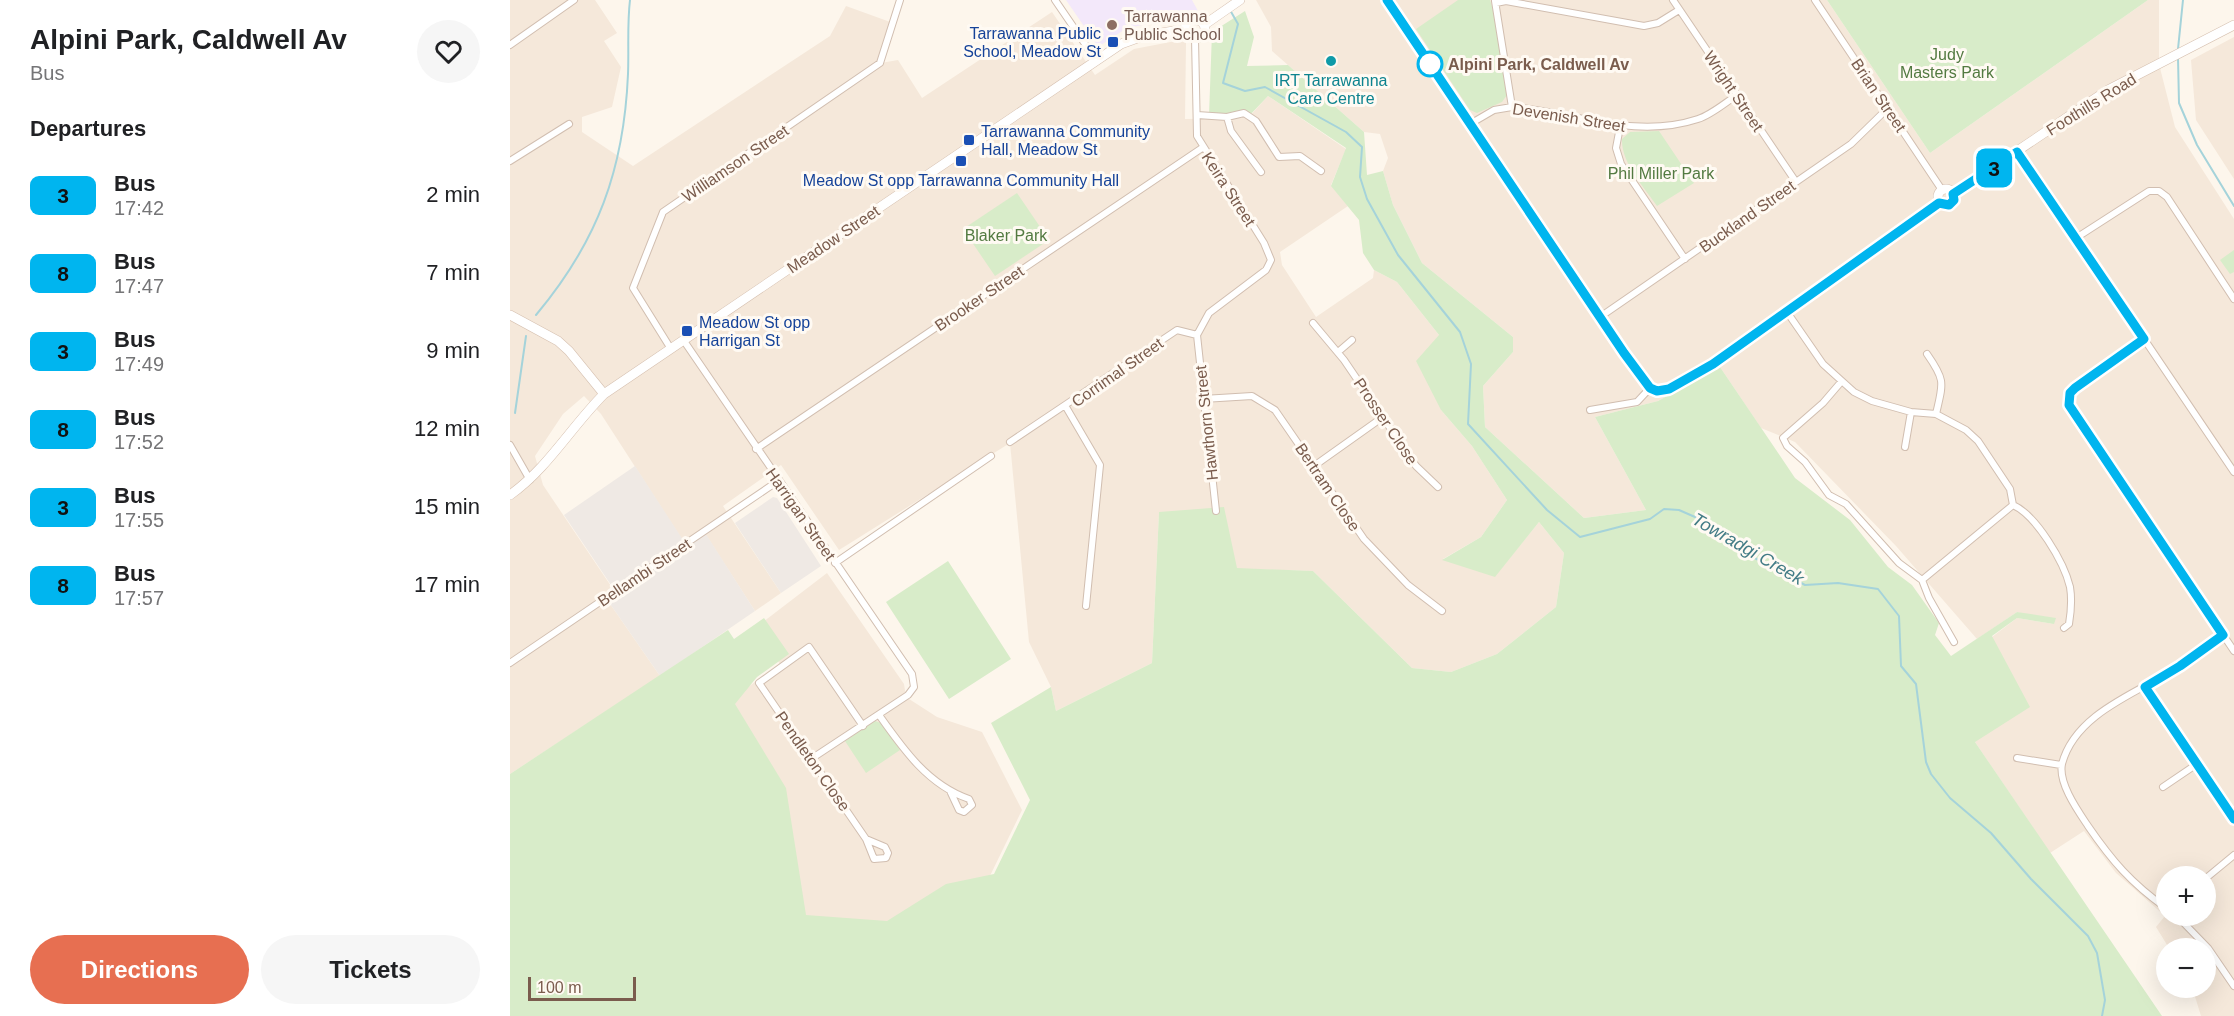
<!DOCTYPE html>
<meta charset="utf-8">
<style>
body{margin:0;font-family:Arial,sans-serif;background:#f6f6f6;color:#202124;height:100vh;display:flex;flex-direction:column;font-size:22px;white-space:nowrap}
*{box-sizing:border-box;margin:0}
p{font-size:20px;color:#757577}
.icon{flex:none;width:33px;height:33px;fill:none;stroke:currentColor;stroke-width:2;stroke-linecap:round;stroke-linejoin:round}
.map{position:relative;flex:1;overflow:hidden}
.panel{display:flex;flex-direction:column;background:#fff;width:510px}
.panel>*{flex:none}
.badge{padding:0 12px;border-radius:9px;font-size:21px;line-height:39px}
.buttons{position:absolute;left:1646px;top:866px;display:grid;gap:12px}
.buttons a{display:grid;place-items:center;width:60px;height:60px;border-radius:50%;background:#fff;box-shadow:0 6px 24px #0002;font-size:30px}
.scale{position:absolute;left:18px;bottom:15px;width:108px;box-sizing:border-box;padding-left:6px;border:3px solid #7a5c4d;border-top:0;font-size:16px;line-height:21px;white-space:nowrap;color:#7a5c4d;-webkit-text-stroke:4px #fffaf3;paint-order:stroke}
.map>.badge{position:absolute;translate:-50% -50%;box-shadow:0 0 0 3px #fff}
h2{padding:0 30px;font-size:22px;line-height:54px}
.round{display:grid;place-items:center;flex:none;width:63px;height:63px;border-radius:32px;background:#f6f6f6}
.headline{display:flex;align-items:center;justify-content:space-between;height:102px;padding:0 30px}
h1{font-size:28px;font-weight:700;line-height:45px}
.button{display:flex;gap:12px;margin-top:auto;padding:12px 30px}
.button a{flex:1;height:69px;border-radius:36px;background:#e76f51;color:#fff;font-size:24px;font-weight:700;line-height:69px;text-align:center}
.button a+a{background:#f6f6f6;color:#202124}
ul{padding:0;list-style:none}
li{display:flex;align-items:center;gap:18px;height:78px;padding:0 30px}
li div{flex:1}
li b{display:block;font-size:22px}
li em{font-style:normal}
li .badge{min-width:66px;font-weight:700;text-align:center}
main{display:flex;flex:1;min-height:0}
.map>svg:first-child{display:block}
.residential{fill:#f5e8da;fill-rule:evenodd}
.industrial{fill:#efe9e4}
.education{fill:#f3e8fa}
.green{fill:#d8ecc9}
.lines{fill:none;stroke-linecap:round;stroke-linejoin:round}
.stream{stroke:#a5d3da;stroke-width:2}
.street-casing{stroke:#d1beb0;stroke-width:8}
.secondary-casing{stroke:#d6c0b0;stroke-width:10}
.street{stroke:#fff;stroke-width:6}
.secondary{stroke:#fff;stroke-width:9}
.line-casing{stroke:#fff;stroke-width:14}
.line{stroke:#00b5ef;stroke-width:9}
.education-dot{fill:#8d6e63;stroke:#fffaf3;stroke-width:2}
.transit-dot{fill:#1a4fb4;stroke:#fffaf3;stroke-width:2}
.culture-dot{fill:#0f9aa8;stroke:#fffaf3;stroke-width:2}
.stop-dot{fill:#fff;stroke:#00b5ef;stroke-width:3}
.labels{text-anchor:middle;stroke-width:6;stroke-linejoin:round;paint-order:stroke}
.education-label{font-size:16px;fill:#785e54;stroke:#fffaf3;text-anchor:start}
.transit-label{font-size:16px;fill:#164399;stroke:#fffaf3;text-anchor:start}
.park-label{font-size:16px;fill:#537a41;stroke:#fffaf3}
.stop-label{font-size:16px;font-weight:bold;fill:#7a5c4d;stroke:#fffaf3;text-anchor:start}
.culture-label{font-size:16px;fill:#0d838f;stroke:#fffaf3}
.street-label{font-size:16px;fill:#7a5c4d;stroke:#fffaf3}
.water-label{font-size:18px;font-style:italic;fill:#437c86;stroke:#fffaf3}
</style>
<main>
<section class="panel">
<div class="headline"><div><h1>Alpini Park, Caldwell Av</h1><p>Bus</p></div><a class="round"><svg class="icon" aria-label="heart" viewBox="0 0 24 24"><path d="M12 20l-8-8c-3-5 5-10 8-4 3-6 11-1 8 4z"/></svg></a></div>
<h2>Departures</h2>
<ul>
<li><span class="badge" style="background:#00b5ef;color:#111">3</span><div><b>Bus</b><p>17:42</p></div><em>2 min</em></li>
<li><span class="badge" style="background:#00b5ef;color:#111">8</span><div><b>Bus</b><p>17:47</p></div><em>7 min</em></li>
<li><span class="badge" style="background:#00b5ef;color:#111">3</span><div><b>Bus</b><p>17:49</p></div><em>9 min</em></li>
<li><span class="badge" style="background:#00b5ef;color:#111">8</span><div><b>Bus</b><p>17:52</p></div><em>12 min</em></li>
<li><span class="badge" style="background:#00b5ef;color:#111">3</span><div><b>Bus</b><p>17:55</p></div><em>15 min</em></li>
<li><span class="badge" style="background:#00b5ef;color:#111">8</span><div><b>Bus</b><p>17:57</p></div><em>17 min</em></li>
</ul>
<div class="button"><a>Directions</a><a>Tickets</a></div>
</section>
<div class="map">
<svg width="1724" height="1016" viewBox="0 0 1724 1016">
<rect width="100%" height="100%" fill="#fdf6ec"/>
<!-- residential -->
<path class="residential" d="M 0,0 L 85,0 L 107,33 L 94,41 L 111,67 L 102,107 L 72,117 L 72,132 L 123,166 L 320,36 L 336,6 L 383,23 L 371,63 L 388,60 L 412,98 L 542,12 L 585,75 L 624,49 L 671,40 L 676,43 L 675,119 L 738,118 L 758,96 L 836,149 L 821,185 L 838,206 L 770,252 L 772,265 L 806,317 L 863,278 L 864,270 L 887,282 L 929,335 L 931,410 L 962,446 L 997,500 L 971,537 L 933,559 L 985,576 L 1029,522 L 1054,553 L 1046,607 L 987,654 L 941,672 L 902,668 L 803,571 L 727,569 L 649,512 L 642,663 L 546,711 L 541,687 L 519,642 L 500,443 L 329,550 L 271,465 L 213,506 L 271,593 L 245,611 L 194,532 L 175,544 L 91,414 L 74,396 L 53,414 L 25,456 L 33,485 L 105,592 L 96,598 L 150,676 L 0,774 Z
M 746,0 L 1317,0 L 1420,153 L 1638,0 L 1649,0 L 1649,64 L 1665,127 L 1724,219 L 1724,1016 L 1691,1016 L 1682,987 L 1695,987 L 1695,948 L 1659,948 L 1646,927 L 1655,916 L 1606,873 L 1574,831 L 1540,853 L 1465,742 L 1482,637 L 1507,618 L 1544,624 L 1507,612 L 1467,639 L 1386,546 L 1285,442 L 1251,428 L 1210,367 L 1148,401 L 1085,417 L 1136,510 L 1074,518 L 975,427 L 973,386 L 1003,352 L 1003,337 L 912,263 L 883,205 L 873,171 L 878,158 L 870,134 L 854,132 L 762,51 L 761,27 ZM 1656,876 L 1695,876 L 1695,915 L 1656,915 Z
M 1724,37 L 1724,179 L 1686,120 L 1681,60 Z
M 317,573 L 394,684 L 396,697 L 427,717 L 472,732 L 512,810 L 476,884 L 368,931 L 288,925 L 216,714 L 238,687 L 270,664 L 245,628 Z"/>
<!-- industrial -->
<path class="industrial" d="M 125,466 L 175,543 L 194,531 L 245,611 L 150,676 L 96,598 L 105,591 L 54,515 Z
M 263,497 L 267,498 L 311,566 L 271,593 L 225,523 Z"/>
<!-- education -->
<path class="education" d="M 556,0 L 682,0 L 688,11 L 674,17 L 617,28 L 591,45 L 587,45 Z"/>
<!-- green -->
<path class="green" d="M 948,0 L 980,0 L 987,22 L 997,95 L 992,102 L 967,113 L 960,110 L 906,29 Z
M 1317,0 L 1638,0 L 1420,153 Z
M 735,11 L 744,37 L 737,66 L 778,65 L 854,132 L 857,175 L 873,171 L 883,205 L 912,263 L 1003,337 L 1003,352 L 973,386 L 975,427 L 1074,518 L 1136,510 L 1085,417 L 1148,401 L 1210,367 L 1285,478 L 1340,520 L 1378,567 L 1402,585 L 1429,623 L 1425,635 L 1441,656 L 1507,612 L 1546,618 L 1544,624 L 1507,618 L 1482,636 L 1520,707 L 1465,742 L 1652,1016 L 0,1016 L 0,774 L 218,630 L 224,639 L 254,618 L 279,654 L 247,677 L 225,704 L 276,788 L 296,915 L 377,921 L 436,884 L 484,874 L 520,800 L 481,723 L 541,687 L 546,711 L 642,663 L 649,512 L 714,507 L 727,568 L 803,571 L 902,668 L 941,672 L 987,654 L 1046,607 L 1054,553 L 1029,522 L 985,577 L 932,560 L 971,537 L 997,500 L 962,446 L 931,410 L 906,361 L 929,335 L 887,282 L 864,270 L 853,253 L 849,220 L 821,186 L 836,148 L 758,96 L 740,115 L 699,116 L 702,32 Z
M 1149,131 L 1184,183 L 1147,206 C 1134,187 1111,163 1112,139 L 1120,132 Z
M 507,193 L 539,240 L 485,276 L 453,229 Z
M 1724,250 L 1724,272 L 1720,274 L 1710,260 Z
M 438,561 L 501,659 L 439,699 L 376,602 Z
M 365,721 L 371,723 L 390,750 L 356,773 L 335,741 Z"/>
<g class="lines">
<!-- stream -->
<path class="stream" d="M 720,10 L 728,24 L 713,83 L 735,91 L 755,87 L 836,132 L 852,147 L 850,177 L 857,199 L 888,255 L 950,332 L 961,364 L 958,424 L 1037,510 L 1070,537 L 1140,519 L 1154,509 L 1169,510 L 1201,524 L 1241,556 L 1295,585 L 1328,583 L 1368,589 L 1389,616 L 1391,666 L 1406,684 L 1416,762 L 1421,774 L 1440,798 L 1481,833 L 1521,879 L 1578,936 L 1587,953 L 1595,1000 L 1592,1016
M 1668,49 L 1673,0
M 1668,58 L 1669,103 L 1687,145 L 1724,206
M 26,315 C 88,241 114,169 118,74 C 119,49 117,25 120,0
M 5,413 L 16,336"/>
<defs>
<path id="street" d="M 545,0 L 586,60
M 1163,0 L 1286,182
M 1305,0 L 1432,190
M 985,1 L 1002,107
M 986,3 L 996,1 L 1134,26 L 1148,23 L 1169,10
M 0,45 L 64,0
M 687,115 L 717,117 L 734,113 L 746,121 L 769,157 L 790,156 L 811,171
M 717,117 L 721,131 L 751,172
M 960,124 L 984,110 L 1002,107 C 1065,112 1124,140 1188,119 C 1201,115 1215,103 1227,95
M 1110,127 L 1106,148 L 1111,164 L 1175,259
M 1507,151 L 1724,472
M 0,161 L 59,124
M 1566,238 L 1639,191 L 1649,191 L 1657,197 L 1724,299
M 1277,312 L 1313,364 L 1344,392 L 1362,401 L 1401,412 L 1426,414 L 1456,430 L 1468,441 L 1500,489 L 1503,505 L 1412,580
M 1090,317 L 1341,144 L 1378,108
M 803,323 L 834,360 L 906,466 L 928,487
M 687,335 L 706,511
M 1634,339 L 1565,388 L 1560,393 L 1559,405 L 1724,651
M 174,341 L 402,674 L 404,687 L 398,695 L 301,759
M 161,349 L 123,288 L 153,212 L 370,63 L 390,0
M 828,352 L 842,340
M 1417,354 C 1436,381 1433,383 1426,414
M 1331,382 L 1313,403 L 1273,438 L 1277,446 L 1295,462 L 1319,495 L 1336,504 L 1389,563 L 1412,580
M 693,399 L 742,396 L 765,410 L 854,539 L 898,585 L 932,611
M 556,407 L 590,465 L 576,606
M 1080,410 L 1127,402 L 1140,388
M 500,442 L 667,330 L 687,335 L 699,313 L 756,270 L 761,260 L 754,243 L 687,136 L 685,38
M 0,445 L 20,480
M 1395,447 L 1401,412
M 246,449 L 692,148
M 804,466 L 873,417
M 1503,505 C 1526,515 1554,562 1560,587 C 1562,599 1561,612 1559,624 L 1554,628
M 325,563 L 481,456
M 1412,580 L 1419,598 L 1444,642
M 0,663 L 268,481
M 1635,687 L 1724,819
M 369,715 C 393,749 418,785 459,799 L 462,805 L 454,812 L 449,810 L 441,793
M 353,726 L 299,647 L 249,683 L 356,839 L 375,847 L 378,853 L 376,858 L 364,859 L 356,839
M 1507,758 L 1551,765
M 1653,787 L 1687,764
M 1695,879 L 1724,855
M 1656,908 C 1621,883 1602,861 1578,826 C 1568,811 1548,783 1552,764 C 1565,713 1629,692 1669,667 C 1684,657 1698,646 1713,635
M 1666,915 L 1698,948 L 1724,986"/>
<path id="secondary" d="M 877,0 L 1114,353 L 1140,388 L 1147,391 L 1159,389 L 1203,364 L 1429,203
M677 29a9 9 0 1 1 18 0a9 9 0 1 1-18 0Z
M 694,25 L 730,0
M1428 197a8 8 0 1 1 16 0a8 8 0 1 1-16 0Z
M 1443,194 L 1598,90 L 1724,25
M 0,315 L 48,341 L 59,351 L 94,394
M 0,495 C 38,468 61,427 94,394 L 611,44 L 633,36 L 676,29"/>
</defs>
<!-- street casing -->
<use href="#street" class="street-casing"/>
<!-- secondary casing -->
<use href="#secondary" class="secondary-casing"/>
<!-- street -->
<use href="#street" class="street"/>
<!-- secondary -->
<use href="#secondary" class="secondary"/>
</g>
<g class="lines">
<defs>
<path id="line" d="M 877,0 L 1114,353 L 1140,388 L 1147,391 L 1159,389 L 1203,364 L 1429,203 L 1439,205 L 1444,200 L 1443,194 L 1507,152 L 1634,339 L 1565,388 L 1560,393 L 1559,405 L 1713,635 L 1670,666 L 1635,687 L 1724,819"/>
</defs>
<!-- line casing -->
<use href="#line" class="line-casing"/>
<!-- line -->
<use href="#line" class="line"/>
</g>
<!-- markers -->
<circle class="education-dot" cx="602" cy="25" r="6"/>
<g class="transit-dot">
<rect x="597" y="36" width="12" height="12" rx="3"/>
<rect x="453" y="134" width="12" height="12" rx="3"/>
<rect x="445" y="155" width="12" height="12" rx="3"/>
<rect x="171" y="325" width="12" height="12" rx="3"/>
</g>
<circle class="culture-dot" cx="821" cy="61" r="6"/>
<circle class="stop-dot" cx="920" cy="64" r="12"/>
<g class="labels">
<!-- education labels -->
<g class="education-label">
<text x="614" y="22">Tarrawanna<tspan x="614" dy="18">Public School</tspan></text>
</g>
<!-- transit labels -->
<g class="transit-label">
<text x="591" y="39" text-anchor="end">Tarrawanna Public<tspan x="591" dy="18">School, Meadow St</tspan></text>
<text x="471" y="137">Tarrawanna Community<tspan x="471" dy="18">Hall, Meadow St</tspan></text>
<text x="451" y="186" text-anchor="middle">Meadow St opp Tarrawanna Community Hall</text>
<text x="189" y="328">Meadow St opp<tspan x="189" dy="18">Harrigan St</tspan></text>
</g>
<!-- park labels -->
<g class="park-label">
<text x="1437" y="60">Judy<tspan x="1437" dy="18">Masters Park</tspan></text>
<text x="1151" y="179">Phil Miller Park</text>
<text x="496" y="241">Blaker Park</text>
</g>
<!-- stop labels -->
<g class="stop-label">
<text x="938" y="70">Alpini Park, Caldwell Av</text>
</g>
<!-- culture labels -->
<g class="culture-label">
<text x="821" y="86">IRT Tarrawanna<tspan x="821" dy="18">Care Centre</tspan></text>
</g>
<!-- street labels -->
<g class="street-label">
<text transform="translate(1224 91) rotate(56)" y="6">Wright Street</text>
<text transform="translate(1369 95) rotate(56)" y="6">Brian Street</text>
<text transform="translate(1581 104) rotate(-32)" y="6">Foothills Road</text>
<text transform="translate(1059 117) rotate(9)" y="6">Devenish Street</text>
<text transform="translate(225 163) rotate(-34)" y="6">Williamson Street</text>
<text transform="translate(719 189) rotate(57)" y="6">Keira Street</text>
<text transform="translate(1237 216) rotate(-35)" y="6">Buckland Street</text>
<text transform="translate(323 239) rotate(-34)" y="6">Meadow Street</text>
<text transform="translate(469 298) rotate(-34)" y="6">Brooker Street</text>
<text transform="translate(607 372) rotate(-35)" y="6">Corrimal Street</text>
<text transform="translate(876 421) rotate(56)" y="6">Prosser Close</text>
<text transform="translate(696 423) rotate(-96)" y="6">Hawthorn Street</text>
<text transform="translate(818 487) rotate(56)" y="6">Bertram Close</text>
<text transform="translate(291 514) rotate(55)" y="6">Harrigan Street</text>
<text transform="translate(134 572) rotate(-34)" y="6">Bellambi Street</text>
<text transform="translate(303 761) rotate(55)" y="6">Pendleton Close</text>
</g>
<!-- water labels -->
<g class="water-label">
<text transform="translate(1238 549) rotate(30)" y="6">Towradgi Creek</text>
</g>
</g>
</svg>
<div class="buttons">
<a>+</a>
<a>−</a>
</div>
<div class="scale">100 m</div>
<b class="badge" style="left:1484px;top:168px;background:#00b5ef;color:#111">3</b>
</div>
</main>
